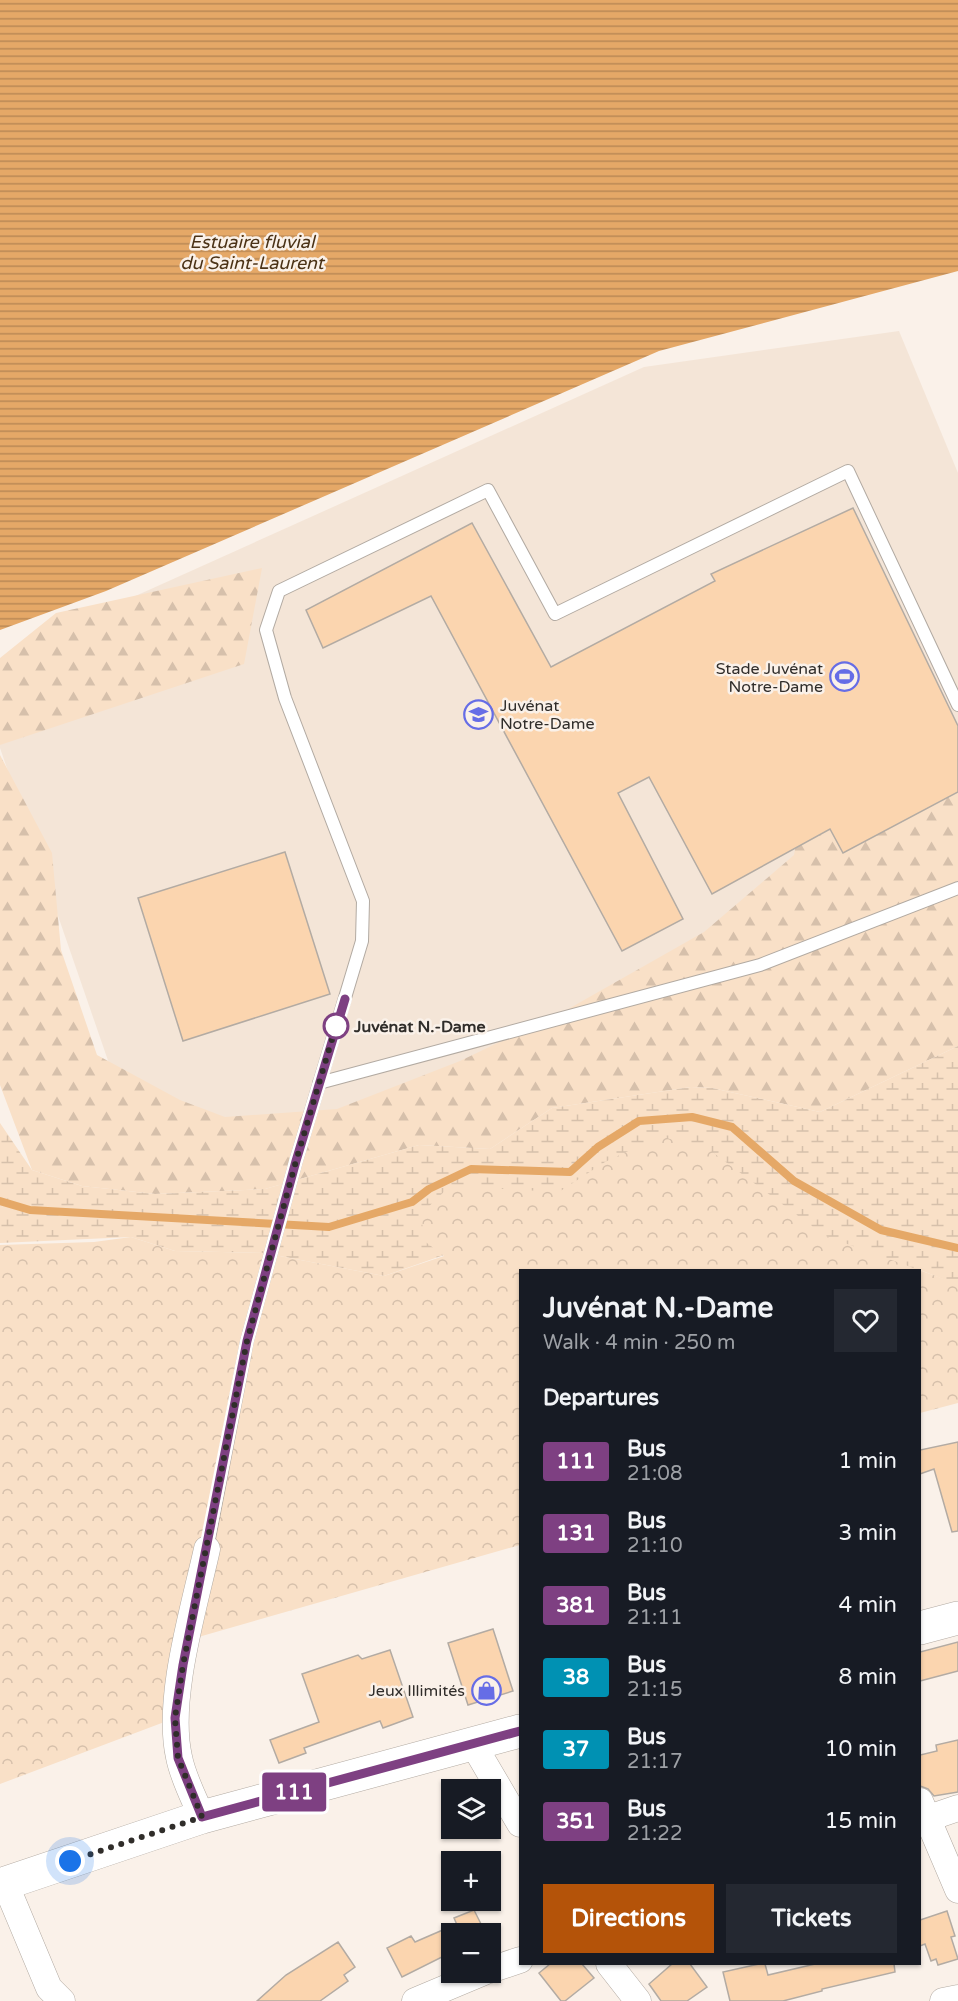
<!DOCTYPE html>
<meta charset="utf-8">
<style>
body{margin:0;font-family:"Varela Round",sans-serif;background:#242831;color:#f1f3f6;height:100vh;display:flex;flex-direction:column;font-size:22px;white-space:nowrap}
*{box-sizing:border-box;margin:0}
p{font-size:20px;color:#9ea1a6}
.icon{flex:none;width:33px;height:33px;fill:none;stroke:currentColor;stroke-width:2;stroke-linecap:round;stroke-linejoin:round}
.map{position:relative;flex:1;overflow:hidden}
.sheet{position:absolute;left:519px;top:1269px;width:402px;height:696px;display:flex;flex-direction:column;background:#171b24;border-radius:0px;box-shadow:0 2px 4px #0004}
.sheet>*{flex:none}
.badge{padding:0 12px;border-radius:4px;font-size:21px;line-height:39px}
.controls{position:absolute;left:441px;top:1779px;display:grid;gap:12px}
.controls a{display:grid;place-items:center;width:60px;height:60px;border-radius:0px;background:#171b24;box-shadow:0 2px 4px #0004;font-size:30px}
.you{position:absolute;width:30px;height:30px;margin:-15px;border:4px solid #fff;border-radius:50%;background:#1a73e8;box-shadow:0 0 0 9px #1a73e833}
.map>.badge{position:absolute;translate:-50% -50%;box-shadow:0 0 0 3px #fff}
h2{padding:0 24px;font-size:22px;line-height:54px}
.round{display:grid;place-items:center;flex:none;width:63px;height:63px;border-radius:0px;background:#242831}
.head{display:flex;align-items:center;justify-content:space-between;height:102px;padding:0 24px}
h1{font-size:28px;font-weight:800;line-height:45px}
.button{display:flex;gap:12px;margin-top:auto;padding:12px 24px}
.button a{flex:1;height:69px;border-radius:0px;background:#b45309;color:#fff;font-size:24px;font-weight:800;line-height:69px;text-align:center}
.button a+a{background:#242831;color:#f1f3f6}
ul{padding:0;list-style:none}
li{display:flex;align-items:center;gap:18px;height:72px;padding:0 24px}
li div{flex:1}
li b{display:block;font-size:22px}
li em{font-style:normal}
li .badge{min-width:66px;font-weight:700;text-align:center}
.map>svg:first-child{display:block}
.built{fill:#f4e5d7}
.forest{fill:url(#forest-firs)}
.wetland{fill:url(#wetland-marsh)}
.park{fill:url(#park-crowns)}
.water{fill:url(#water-rules)}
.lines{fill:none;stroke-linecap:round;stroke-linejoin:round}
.stream{stroke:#e5a867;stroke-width:8}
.building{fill:#fbd5af;stroke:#b3aba3;stroke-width:1.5}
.lane-casing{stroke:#b2aaa2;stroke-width:14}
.street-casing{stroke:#b2aaa2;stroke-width:27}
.secondary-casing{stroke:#b2aaa2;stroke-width:34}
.lane{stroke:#fff;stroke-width:12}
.street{stroke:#fff;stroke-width:26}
.secondary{stroke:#fff;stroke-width:33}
.line-casing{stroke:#fff;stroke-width:14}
.line{stroke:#7e4082;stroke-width:9}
.walk{stroke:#302d2a;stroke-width:6;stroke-dasharray:0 10.8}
.stop-dot{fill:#fff;stroke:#7e4082;stroke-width:3}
.labels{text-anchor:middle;stroke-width:5;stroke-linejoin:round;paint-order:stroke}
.poi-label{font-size:16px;fill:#302d2a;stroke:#faf1e9;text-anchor:end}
.stop-label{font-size:16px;font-weight:bold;fill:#302d2a;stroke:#faf1e9;text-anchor:start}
.water-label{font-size:18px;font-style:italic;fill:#4b3216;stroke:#faf1e9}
</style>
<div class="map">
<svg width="958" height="2001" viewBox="0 0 958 2001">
<defs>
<pattern id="forest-firs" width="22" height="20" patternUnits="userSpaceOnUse" patternTransform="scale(1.5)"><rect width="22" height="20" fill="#f9e0c7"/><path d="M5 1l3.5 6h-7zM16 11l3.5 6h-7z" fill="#d6c0ab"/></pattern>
<pattern id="wetland-marsh" width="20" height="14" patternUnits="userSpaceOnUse" patternTransform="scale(1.5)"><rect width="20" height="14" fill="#f9e0c7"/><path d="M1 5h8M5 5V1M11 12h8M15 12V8" fill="none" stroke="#d6c0ab"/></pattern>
<pattern id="park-crowns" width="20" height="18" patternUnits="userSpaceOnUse" patternTransform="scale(1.5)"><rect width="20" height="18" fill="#f9e0c7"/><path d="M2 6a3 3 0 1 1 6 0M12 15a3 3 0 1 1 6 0" fill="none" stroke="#d6c0ab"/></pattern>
<pattern id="water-rules" width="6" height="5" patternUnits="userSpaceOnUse" patternTransform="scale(1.5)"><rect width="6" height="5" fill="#e5a867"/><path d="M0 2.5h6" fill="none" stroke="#ba8955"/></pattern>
</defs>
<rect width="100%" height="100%" fill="#faf1e9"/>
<!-- built -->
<path class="built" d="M 899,331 L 958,473 L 958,911 L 447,1104 L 141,1156 L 0,748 L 0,681 L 42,638 L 644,367 Z"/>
<!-- forest -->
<path class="forest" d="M 262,568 L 244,664 L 0,745 L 0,658 L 56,613 Z
M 0,755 L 52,853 L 61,950 L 97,1055 L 180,1100 L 225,1117 L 337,1109 L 460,1061 L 570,1008 L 704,932 L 794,855 L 801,817 L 958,770 L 958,1046 L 820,1112 L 712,1088 L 691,1087 L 552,1108 L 490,1149 L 419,1145 L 265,1189 L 155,1194 L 82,1186 L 32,1170 L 0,1085 Z"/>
<!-- wetland -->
<path class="wetland" d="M 958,1046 L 958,1285 L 920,1270 L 520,1270 L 444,1255 L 384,1276 L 264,1253 L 175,1251 L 131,1237 L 0,1243 L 0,1123 L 32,1170 L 82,1186 L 155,1194 L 265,1189 L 419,1145 L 490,1149 L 552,1108 L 691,1087 L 712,1088 L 820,1112 Z"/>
<!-- park -->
<path class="park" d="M 660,1136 L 711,1151 L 825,1236 L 958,1284 L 958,1403 L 920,1413 L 920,1270 L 520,1270 L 520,1545 L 188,1640 L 175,1718 L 0,1784 L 0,1245 L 94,1242 L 131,1237 L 175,1251 L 264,1253 L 384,1276 L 444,1256 L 423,1240 L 422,1213 L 450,1186 L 559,1192 L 605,1162 Z"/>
<!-- water -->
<path class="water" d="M 0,0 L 958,0 L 958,271 L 659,351 L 106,591 L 0,630 Z"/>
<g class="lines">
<!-- stream -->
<path class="stream" d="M 0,1201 L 30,1210 L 329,1227 L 412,1202 L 429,1189 L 471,1169 L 570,1172 L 598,1147 L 639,1121 L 692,1117 L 732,1127 L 794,1181 L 881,1230 L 958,1248"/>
</g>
<!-- building -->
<path class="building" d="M 853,508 L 958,726 L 958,792 L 843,853 L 830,829 L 712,894 L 649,777 L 618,793 L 683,919 L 622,951 L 431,596 L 323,648 L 306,610 L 472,523 L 551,667 L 715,581 L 711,574 Z
M 285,852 L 330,994 L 183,1041 L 138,898 Z
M 958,1442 L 958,1531 L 952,1532 L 934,1469 L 920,1474 L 920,1450 Z
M 493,1629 L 513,1691 L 468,1705 L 448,1643 Z
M 958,1642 L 958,1671 L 920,1681 L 920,1652 Z
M 390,1650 L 413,1717 L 383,1728 L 380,1721 L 304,1748 L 306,1753 L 279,1763 L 270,1740 L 319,1722 L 302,1674 L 358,1655 L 362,1659 Z
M 958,1740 L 958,1792 L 934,1796 L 928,1789 L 920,1786 L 920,1755 L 937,1751 L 936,1745 Z
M 474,1910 L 486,1934 L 461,1934 L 454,1918 Z
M 947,1911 L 955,1936 L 951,1937 L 958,1959 L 938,1965 L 936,1959 L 931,1961 L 925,1944 L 920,1946 L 920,1920 Z
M 452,1926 L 452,1952 L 402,1977 L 387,1948 L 411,1936 L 415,1942 Z
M 338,1942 L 355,1967 L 344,1975 L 348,1981 L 320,2001 L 257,2001 L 286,1975 Z
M 550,1964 L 582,1964 L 594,1978 L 565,2001 L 561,2001 L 539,1973 Z
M 672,1964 L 690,1964 L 707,1987 L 687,2001 L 661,2001 L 649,1984 Z
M 759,1964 L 765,1964 L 768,1975 L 815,1964 L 894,1964 L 895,1972 L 822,1989 L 822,1991 L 783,2001 L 730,2001 L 723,1972 Z"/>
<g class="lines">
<defs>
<path id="lane" d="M 319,1083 L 760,965 L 958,888
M 207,1549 L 247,1341 L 296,1161 L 362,941 L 363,901 L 285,698 L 266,630 L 279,591 L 488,490 L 555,614 L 848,471 L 958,705"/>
<path id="street" d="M 473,1744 L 520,1824
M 920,1801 L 958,1890
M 202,1817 C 194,1798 183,1778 179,1757 C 166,1699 194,1608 207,1549
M 920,1821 L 958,1808
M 5,1883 L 49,1988 L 62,2001
M 609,1964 L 638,2001
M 490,1970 L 520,1960
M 415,2001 L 484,1972
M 943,2001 L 958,1998"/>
<path id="secondary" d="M 920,1628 L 958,1618
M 0,1885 L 202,1817 L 520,1731"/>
</defs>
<!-- lane casing -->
<use href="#lane" class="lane-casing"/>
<!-- street casing -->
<use href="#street" class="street-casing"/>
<!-- secondary casing -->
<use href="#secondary" class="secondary-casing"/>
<!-- lane -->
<use href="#lane" class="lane"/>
<!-- street -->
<use href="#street" class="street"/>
<!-- secondary -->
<use href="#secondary" class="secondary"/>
</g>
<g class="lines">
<defs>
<path id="line" d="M 345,999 L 296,1161 L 247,1341 L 183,1665 L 175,1718 L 178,1758 L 202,1817 L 520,1731"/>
</defs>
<!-- line casing -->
<use href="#line" class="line-casing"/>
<!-- line -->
<use href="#line" class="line"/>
<!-- walk -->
<path class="walk" d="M 70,1861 L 202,1817 L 178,1758 L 175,1718 L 183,1665 L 247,1341 L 296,1161 L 336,1026"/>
</g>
<!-- icons -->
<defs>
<symbol id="stadium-ring" viewBox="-11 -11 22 22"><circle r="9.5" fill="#faf1e9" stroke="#666de6" stroke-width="1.5"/><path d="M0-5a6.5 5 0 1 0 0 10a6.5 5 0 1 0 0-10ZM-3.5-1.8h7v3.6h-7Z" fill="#666de6"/></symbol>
<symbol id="school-ring" viewBox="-11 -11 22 22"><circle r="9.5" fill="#faf1e9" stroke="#666de6" stroke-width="1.5"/><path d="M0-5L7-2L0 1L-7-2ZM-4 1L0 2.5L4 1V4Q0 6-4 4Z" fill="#666de6"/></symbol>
<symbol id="shop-ring" viewBox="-11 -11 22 22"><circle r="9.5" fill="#faf1e9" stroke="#666de6" stroke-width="1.5"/><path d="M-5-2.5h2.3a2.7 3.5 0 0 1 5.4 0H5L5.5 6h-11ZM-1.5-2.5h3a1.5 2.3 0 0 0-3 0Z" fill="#666de6"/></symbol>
</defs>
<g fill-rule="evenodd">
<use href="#stadium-ring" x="828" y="660" width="33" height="33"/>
<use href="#school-ring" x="462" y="698" width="33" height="33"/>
<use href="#shop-ring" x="470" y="1674" width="33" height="33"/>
</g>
<!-- markers -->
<circle class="stop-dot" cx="336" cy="1026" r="12"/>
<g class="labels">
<!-- poi labels -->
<g class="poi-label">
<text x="823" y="674">Stade Juvénat<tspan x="823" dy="18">Notre-Dame</tspan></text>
<text x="500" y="711" text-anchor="start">Juvénat<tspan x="500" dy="18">Notre-Dame</tspan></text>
<text x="465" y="1696">Jeux Illimités</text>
</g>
<!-- stop labels -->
<g class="stop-label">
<text x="354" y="1032">Juvénat N.-Dame</text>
</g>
<!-- water labels -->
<g class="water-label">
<text x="252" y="248">Estuaire fluvial<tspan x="252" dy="21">du Saint-Laurent</tspan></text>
</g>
</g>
</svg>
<div class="controls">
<a><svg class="icon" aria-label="layers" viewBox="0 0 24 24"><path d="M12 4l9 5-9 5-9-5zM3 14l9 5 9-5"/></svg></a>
<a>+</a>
<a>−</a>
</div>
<div class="you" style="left:70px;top:1861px"></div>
<b class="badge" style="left:294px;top:1792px;background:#7e4082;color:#fff">111</b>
<section class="sheet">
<div class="head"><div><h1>Juvénat N.-Dame</h1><p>Walk · 4 min · 250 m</p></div><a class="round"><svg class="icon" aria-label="heart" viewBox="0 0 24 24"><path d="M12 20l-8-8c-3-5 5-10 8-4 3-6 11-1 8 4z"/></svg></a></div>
<h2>Departures</h2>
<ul>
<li><span class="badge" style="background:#7e4082;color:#fff">111</span><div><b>Bus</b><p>21:08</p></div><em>1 min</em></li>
<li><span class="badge" style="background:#7e4082;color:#fff">131</span><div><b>Bus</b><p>21:10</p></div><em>3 min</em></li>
<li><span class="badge" style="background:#7e4082;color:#fff">381</span><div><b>Bus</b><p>21:11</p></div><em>4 min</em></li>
<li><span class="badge" style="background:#0091b3;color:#fff">38</span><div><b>Bus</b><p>21:15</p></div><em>8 min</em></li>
<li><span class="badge" style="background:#0091b3;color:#fff">37</span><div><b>Bus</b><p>21:17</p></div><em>10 min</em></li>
<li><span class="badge" style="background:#7e4082;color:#fff">351</span><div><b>Bus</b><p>21:22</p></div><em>15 min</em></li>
</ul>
<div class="button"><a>Directions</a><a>Tickets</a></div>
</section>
</div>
